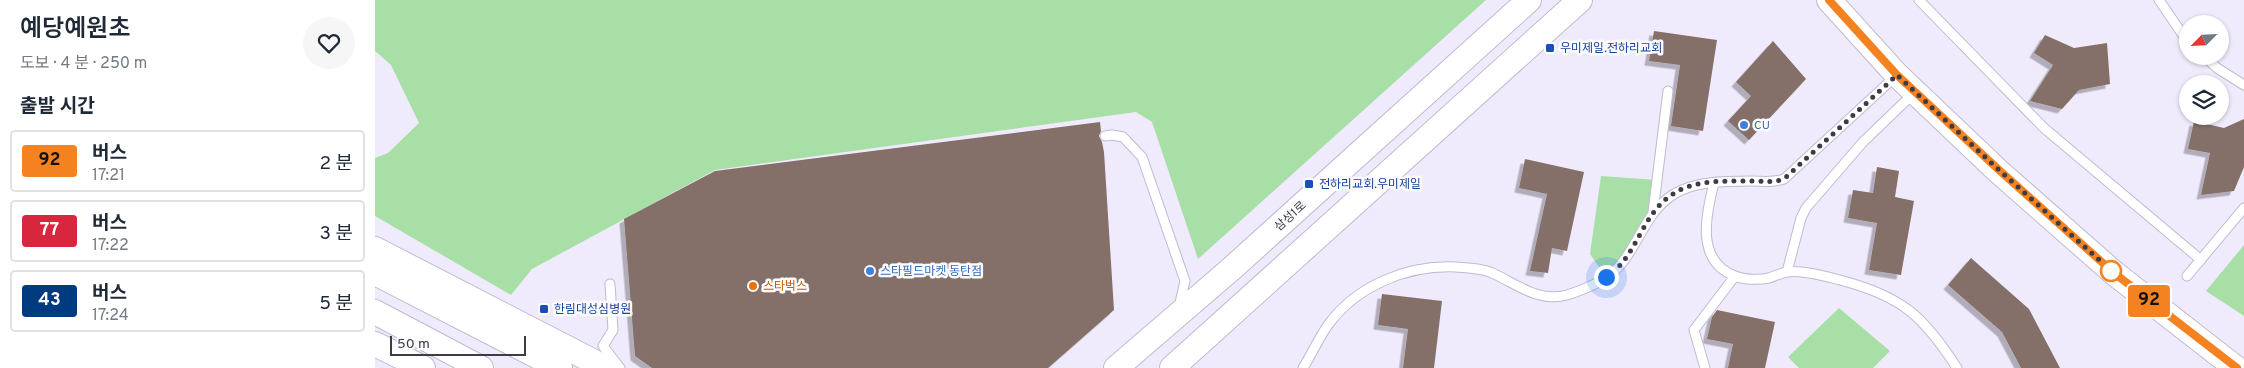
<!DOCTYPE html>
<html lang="ko">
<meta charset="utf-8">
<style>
body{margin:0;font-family:Overpass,"Noto Sans KR",sans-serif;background:#f6f6f7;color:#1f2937;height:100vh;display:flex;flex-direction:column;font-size:19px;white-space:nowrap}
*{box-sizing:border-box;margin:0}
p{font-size:16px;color:#747a83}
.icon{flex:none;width:28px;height:28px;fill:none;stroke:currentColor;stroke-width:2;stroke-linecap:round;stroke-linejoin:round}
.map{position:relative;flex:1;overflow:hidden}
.side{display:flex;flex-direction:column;background:#fff;width:375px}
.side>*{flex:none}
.badge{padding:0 10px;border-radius:4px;font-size:18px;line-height:32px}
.needle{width:32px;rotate:246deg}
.tools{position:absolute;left:1804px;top:15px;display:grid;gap:10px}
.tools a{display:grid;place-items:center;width:50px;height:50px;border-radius:50%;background:#fff;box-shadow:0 1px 4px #0004;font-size:25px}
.scale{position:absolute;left:15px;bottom:12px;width:136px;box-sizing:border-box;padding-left:5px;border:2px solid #3e3b44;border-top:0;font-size:14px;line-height:18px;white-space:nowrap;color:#3e3b44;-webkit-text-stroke:4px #fcfbff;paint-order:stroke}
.you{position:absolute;width:25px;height:25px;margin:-12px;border:4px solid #fff;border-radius:50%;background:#1a73e8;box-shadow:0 0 0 8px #1a73e833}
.map>.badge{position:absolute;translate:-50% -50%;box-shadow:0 0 0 2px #fff}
h2{padding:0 20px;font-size:19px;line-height:45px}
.round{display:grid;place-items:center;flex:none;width:52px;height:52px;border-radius:26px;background:#f6f6f7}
.headline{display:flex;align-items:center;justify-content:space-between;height:85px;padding:0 20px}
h1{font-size:24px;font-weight:600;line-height:38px}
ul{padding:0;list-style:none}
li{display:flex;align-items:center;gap:15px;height:62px;margin:0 10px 8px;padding:0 10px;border:2px solid #e0e1e3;border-radius:5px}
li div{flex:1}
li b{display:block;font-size:19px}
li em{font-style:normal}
li .badge{min-width:55px;font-weight:700;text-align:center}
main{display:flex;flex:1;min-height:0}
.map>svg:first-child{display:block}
.green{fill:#a8dfa6}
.building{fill:#857069;filter:url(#shadow)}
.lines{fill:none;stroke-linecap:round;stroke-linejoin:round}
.lane-casing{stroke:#c0bacf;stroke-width:11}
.secondary-casing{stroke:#c0bacf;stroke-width:26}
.lane{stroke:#fff;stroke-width:9}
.secondary{stroke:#fff;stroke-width:24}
.line-casing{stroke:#fff;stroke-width:11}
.line{stroke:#f58220;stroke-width:8}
.walk{stroke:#3e3b44;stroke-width:5;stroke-dasharray:0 9}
.transit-dot{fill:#1a4fb4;stroke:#fcfbff;stroke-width:2}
.shop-dot{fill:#3f7fe0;stroke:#fcfbff;stroke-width:2}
.stop-dot{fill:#fff;stroke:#f58220;stroke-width:2.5}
.food-dot{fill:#e8710a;stroke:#fcfbff;stroke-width:2}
.labels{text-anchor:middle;stroke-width:5;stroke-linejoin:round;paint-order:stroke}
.transit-label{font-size:12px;fill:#164399;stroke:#fcfbff;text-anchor:start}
.shop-label{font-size:12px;fill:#366cbe;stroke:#fcfbff;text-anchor:start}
.street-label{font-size:12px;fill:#3e3b44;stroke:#fcfbff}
.food-label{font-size:12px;fill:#c56008;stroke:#fcfbff;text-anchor:start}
</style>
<main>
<section class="side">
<div class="headline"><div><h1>예당예원초</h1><p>도보 · 4 분 · 250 m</p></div><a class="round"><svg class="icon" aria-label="heart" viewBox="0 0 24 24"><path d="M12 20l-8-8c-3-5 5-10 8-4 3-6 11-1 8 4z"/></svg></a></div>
<h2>출발 시간</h2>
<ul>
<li><span class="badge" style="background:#f58220;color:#111">92</span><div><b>버스</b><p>17:21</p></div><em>2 분</em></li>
<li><span class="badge" style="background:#d7263d;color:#fff">77</span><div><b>버스</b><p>17:22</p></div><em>3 분</em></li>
<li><span class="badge" style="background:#003b80;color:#fff">43</span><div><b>버스</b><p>17:24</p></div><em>5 분</em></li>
</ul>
</section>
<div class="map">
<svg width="1869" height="368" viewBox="0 0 1869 368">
<defs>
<filter id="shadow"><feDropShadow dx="-4.5" dy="4.5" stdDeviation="0" flood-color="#0004"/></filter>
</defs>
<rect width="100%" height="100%" fill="#f0ebfc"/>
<!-- green -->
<path class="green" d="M 0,0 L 1111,0 L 823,259 L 777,122 L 761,112 L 340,170 L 157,269 L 136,295 L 0,216 L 0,158 L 13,153 L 44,123 L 16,65 L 0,51 Z
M 1226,176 L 1282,180 L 1278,212 L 1246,265 L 1231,277 L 1215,254 Z
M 1869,245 L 1869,316 L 1831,291 Z
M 1464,308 L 1515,351 L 1498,368 L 1424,368 L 1413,357 Z"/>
<!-- building -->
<path class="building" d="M 1279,31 L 1342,40 L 1328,131 L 1296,126 L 1305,65 L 1274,61 Z
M 1670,35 L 1699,48 L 1732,43 L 1735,84 L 1704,90 L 1687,109 L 1655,101 L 1678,65 L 1659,53 Z
M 1398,41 L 1431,79 L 1374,140 L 1353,121 L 1376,96 L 1361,82 Z
M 1869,119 L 1869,167 L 1859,191 L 1826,195 L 1835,153 L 1813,149 L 1819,121 L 1849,128 Z
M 725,122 L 726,131 L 724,136 L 727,142 L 729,152 L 739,310 L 673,368 L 277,368 L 260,356 L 249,219 L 340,171 Z
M 1150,159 L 1209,172 L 1192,251 L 1177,248 L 1173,273 L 1155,271 L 1172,194 L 1144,188 Z
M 1502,167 L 1524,171 L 1520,197 L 1539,201 L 1526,275 L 1494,270 L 1502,223 L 1473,218 L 1478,190 L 1498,193 Z
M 1596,258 L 1654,309 L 1685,368 L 1646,368 L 1627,332 L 1573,285 Z
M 1007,294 L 1067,301 L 1059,368 L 1028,368 L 1033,329 L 1003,325 Z
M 1342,310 L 1400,322 L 1390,368 L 1353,368 L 1358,344 L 1332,339 L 1337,317 Z"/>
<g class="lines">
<defs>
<path id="lane" d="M 1544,0 L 1669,128 L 1826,260
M 1784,0 L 1812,41
M 1829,56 L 1842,68 L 1869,85
M 730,136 L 737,135 L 748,137 L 767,157 L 810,281 L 804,307
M 1339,183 C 1331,214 1320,261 1360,276 C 1370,280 1384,280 1394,278 C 1400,276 1406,273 1412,272 C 1428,270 1449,276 1465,280 C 1526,296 1548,315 1582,368
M 1278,212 L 1293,91
M 1412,272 L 1426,218 L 1431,208 L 1488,142 L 1539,93
M 1812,276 L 1869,208
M 235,284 L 238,330 L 228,346 L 245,368
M 928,368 C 937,354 943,339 953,325 C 982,285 1033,265 1081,267 C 1093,268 1104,268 1115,272 C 1141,283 1162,303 1192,295 C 1211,289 1235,279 1247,263 C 1266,239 1272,211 1299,194 C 1321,181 1350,181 1376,181 C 1388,181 1397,183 1409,179 L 1522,75
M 1330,368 L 1319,330 L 1360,276"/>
<path id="secondary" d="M 1454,0 L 1522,75 L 1623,171 L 1739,273 L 1861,368
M 0,249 L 231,368
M 0,273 L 185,368
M 0,312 L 106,368
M 0,344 L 48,368
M 741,368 L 855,270 L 1154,0
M 797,368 L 1205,0"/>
</defs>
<!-- lane casing -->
<use href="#lane" class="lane-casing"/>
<!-- secondary casing -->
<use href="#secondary" class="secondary-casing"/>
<!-- lane -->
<use href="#lane" class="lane"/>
<!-- secondary -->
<use href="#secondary" class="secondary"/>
</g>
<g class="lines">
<defs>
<path id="line" d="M 1454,0 L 1522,75 L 1624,170 L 1739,273 L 1862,368"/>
</defs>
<!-- line casing -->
<use href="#line" class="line-casing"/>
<!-- line -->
<use href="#line" class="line"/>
<!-- walk -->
<path class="walk" d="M 1231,277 C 1266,255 1265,208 1307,189 C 1328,180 1353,181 1375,181 C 1387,181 1397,183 1409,179 L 1522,75 L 1624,170 L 1739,273 L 1736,271"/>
</g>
<!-- markers -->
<g class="transit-dot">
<rect x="1170" y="43" width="10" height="10" rx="2.5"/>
<rect x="929" y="179" width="10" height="10" rx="2.5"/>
<rect x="164" y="304" width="10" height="10" rx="2.5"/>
</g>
<g class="shop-dot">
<circle cx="1369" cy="125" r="5"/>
<circle cx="495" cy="271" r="5"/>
</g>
<circle class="stop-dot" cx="1736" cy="271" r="10"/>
<circle class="food-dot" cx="378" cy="286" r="5"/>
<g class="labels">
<!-- transit labels -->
<g class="transit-label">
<text x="1185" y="52">우미제일.전하리교회</text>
<text x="944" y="188">전하리교회.우미제일</text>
<text x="179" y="313">한림대성심병원</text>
</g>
<!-- shop labels -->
<g class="shop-label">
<text x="1379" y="129">CU</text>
<text x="505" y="275">스타필드마켓 동탄점</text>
</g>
<!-- street labels -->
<g class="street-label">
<text transform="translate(915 216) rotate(-42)" y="4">삼성1로</text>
</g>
<!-- food labels -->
<g class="food-label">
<text x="388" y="290">스타벅스</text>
</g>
</g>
</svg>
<div class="tools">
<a><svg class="needle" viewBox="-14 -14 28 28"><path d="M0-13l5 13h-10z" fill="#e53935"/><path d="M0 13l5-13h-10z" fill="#747a83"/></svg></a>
<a><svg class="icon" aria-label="layers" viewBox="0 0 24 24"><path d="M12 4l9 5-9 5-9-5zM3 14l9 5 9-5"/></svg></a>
</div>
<div class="scale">50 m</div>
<div class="you" style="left:1231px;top:277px"></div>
<b class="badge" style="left:1774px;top:301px;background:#f58220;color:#111">92</b>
</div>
</main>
